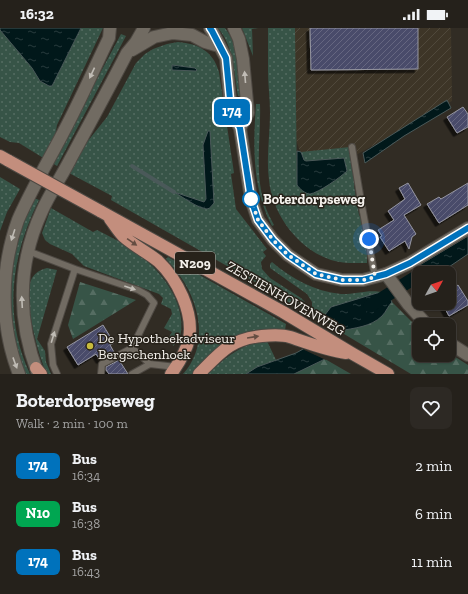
<!DOCTYPE html>
<meta charset="utf-8">
<style>
body{margin:0;font-family:"Zilla Slab",serif;background:#2d2924;color:#f1f3f6;height:100vh;display:flex;flex-direction:column;font-size:15px;white-space:nowrap}
*{box-sizing:border-box;margin:0}
p{font-size:13px;color:#a3a3a3}
.icon{flex:none;width:22px;height:22px;fill:none;stroke:currentColor;stroke-width:2;stroke-linecap:round;stroke-linejoin:round}
.map{position:relative;height:346px;overflow:hidden}
.details{display:flex;flex-direction:column;background:#25211b;flex:1}
.details>*{flex:none}
.badge{padding:0 8px;border-radius:6px;font-size:14px;line-height:26px}
.needle{width:26px;rotate:50deg}
.controls{position:absolute;left:412px;top:238px;display:grid;gap:8px}
.controls a{display:grid;place-items:center;width:44px;height:44px;border-radius:8px;background:#25211b;box-shadow:0 1px 3px #0004,0 0 0 1px #423e3a;font-size:20px}
.you{position:absolute;width:20px;height:20px;margin:-10px;border:3px solid #fff;border-radius:50%;background:#1a73e8;box-shadow:0 0 0 6px #1a73e833}
.map>.badge{position:absolute;translate:-50% -50%;box-shadow:0 0 0 2px #fff}
.round{display:grid;place-items:center;flex:none;width:42px;height:42px;border-radius:8px;background:#2d2924}
.head{display:flex;align-items:center;justify-content:space-between;height:68px;padding:0 16px}
h1{font-size:19px;font-weight:700;line-height:30px}
ul{padding:0;list-style:none}
li{display:flex;align-items:center;gap:12px;height:48px;padding:0 16px}
li div{flex:1}
li b{display:block;font-size:15px}
li em{font-style:normal}
li .badge{min-width:44px;font-weight:700;text-align:center}
.status{display:flex;justify-content:space-between;align-items:center;height:28px;padding:0 20px;background:#25211b;direction:ltr}
.status svg{height:11px;fill:currentColor}
.map>svg:first-child{display:block}
.industrial{fill:url(#industrial-furrows)}
.grass{fill:url(#grass-dots)}
.forest{fill:url(#forest-firs)}
.water{fill:url(#water-ripples);stroke:#4a5959}
.pier{fill:#312c24}
.lines{fill:none;stroke-linecap:round;stroke-linejoin:round}
.stream{stroke:#4a5959;stroke-width:4}
.canal{stroke:#01181a;stroke-width:13}
.building{fill:url(#building-hatch);stroke:#9596a1;filter:url(#shadow)}
.lane-casing{stroke:#4e4943;stroke-width:8}
.street-casing{stroke:#4e4943;stroke-width:14}
.secondary-casing{stroke:#4e4943;stroke-width:14}
.primary-casing{stroke:#4e4943;stroke-width:14}
.lane{stroke:#716b62;stroke-width:6}
.street{stroke:#716b62;stroke-width:12}
.secondary{stroke:#716b62;stroke-width:12}
.primary{stroke:#c38e7d;stroke-width:12}
.primary-bridge-casing{stroke:#4e4943;stroke-width:14;stroke-linecap:butt}
.primary-bridge{stroke:#c38e7d;stroke-width:12}
.oneway{fill:#c0bcb5}
.oneway2{fill:#654d42}
.line-casing{stroke:#fff;stroke-width:9}
.line{stroke:#0072bc;stroke-width:6}
.walk{stroke:#f5f2ed;stroke-width:4;stroke-dasharray:0 7.2}
.stop-dot{fill:#fff;stroke:#0072bc;stroke-width:2}
.poi-dot{fill:#c7bb3c;stroke:#27221a;stroke-width:1.5}
.labels{text-anchor:middle;stroke-width:3;stroke-linejoin:round;paint-order:stroke}
.shield{fill:#27221a;stroke:#b7b4ae;stroke-width:1}
.shield-label{font-size:13px;font-weight:bold;fill:#f5f2ed}
.stop-label{font-size:14px;font-weight:bold;fill:#f5f2ed;stroke:#27221a;text-anchor:start}
.street-label{font-size:14px;fill:#f5f2ed;stroke:#27221a}
.poi-label{font-size:14px;fill:#f5f2ed;stroke:#27221a;text-anchor:start}
</style>
<div class="status"><b>16:32</b><svg viewBox="0 0 49 12"><path d="M0 12V9h3v3zM5 12V6h3v6zM10 12V3h3v9zM15 12V0h3v12zM26 1h20v11H26zM47 4h2v5h-2z"/></svg></div>
<div class="map">
<svg width="468" height="346" viewBox="0 0 468 346">
<defs>
<pattern id="industrial-furrows" width="10" height="10" patternUnits="userSpaceOnUse"><rect width="10" height="10" fill="#3d3527"/><path d="M-1 1l2-2M0 10L10 0M9 11l2-2" fill="none" stroke="#50493c"/></pattern>
<pattern id="grass-dots" width="8" height="8" patternUnits="userSpaceOnUse"><rect width="8" height="8" fill="#375447"/><path d="M2 2h.1M6 6h.1" fill="none" stroke="#556d62" stroke-width="1.8" stroke-linecap="round"/></pattern>
<pattern id="forest-firs" width="22" height="20" patternUnits="userSpaceOnUse"><rect width="22" height="20" fill="#375447"/><path d="M5 1l3.5 6h-7zM16 11l3.5 6h-7z" fill="#556d62"/></pattern>
<pattern id="water-ripples" width="26" height="14" patternUnits="userSpaceOnUse"><rect width="26" height="14" fill="#01181a"/><path d="M2 4q2-2 4 0t4 0M15 11q2-2 4 0t4 0" fill="none" stroke="#273a3c"/></pattern>
<pattern id="building-hatch" width="6" height="6" patternUnits="userSpaceOnUse"><rect width="6" height="6" fill="#4a4c6b"/><path d="M-1 1l2-2M0 6l6-6M5 7l2-2" fill="none" stroke="#656680"/></pattern>
<filter id="shadow"><feDropShadow dx="-3.5" dy="3.5" stdDeviation="0" flood-color="#0009"/></filter>
</defs>
<rect width="100%" height="100%" fill="#312c24"/>
<!-- industrial -->
<path class="industrial" d="M 293,0 L 451,0 L 452,73 L 347,132 L 306,141 L 295,109 Z"/>
<!-- grass -->
<path class="grass" d="M 81,0 L 103,0 L 57,97 L 54,113 L 45,131 L 19,115 L 10,114 L 0,109 L 0,2 L 32,40 L 40,53 L 49,58 L 52,58 Z
M 218,0 L 225,0 C 240,19 239,45 242,68 L 238,68 C 234,45 234,19 218,0 Z
M 242,0 L 258,0 L 252,1 L 253,28 Z
M 268,0 L 295,0 L 297,157 L 310,166 L 317,163 L 339,150 L 344,130 L 306,133 L 304,132 L 301,124 L 350,119 L 355,153 L 354,158 L 359,187 L 363,193 L 367,221 L 367,235 C 355,235 343,236 331,232 C 298,221 272,186 269,152 C 266,130 270,107 270,85 C 270,71 268,57 268,43 C 268,28 268,14 268,0 Z
M 121,6 L 126,8 L 57,138 L 52,135 Z
M 178,14 C 199,16 213,23 219,44 L 234,145 L 231,146 L 236,181 L 267,221 L 263,224 L 266,228 L 261,234 L 262,241 L 270,250 L 301,270 L 305,274 L 306,283 L 293,274 L 291,276 L 264,259 L 111,172 L 112,168 L 69,145 L 83,119 L 107,89 L 136,35 L 145,26 L 153,21 L 167,16 Z
M 256,76 L 260,76 C 261,104 256,136 261,162 C 263,175 268,186 274,197 L 272,198 C 252,161 253,118 256,76 Z
M 0,149 L 20,161 L 7,184 L 0,203 Z
M 34,170 L 39,172 C 11,228 3,288 30,346 L 24,346 L 13,316 L 8,257 L 21,196 Z
M 51,180 L 93,204 L 97,202 C 108,208 120,213 130,220 C 154,236 177,261 181,290 C 182,302 182,310 173,318 L 172,312 L 168,311 L 172,304 L 164,300 L 172,286 L 171,281 L 161,276 L 163,270 L 159,266 L 84,238 L 72,226 L 50,216 L 45,212 L 42,205 Z
M 168,229 L 286,296 L 285,302 L 266,301 L 250,303 L 226,313 L 195,346 L 183,346 C 209,318 200,276 180,248 C 176,242 171,237 166,231 Z
M 272,234 C 292,251 314,263 341,266 C 354,267 379,258 388,268 L 331,279 L 321,292 L 312,286 L 312,274 L 307,266 L 270,240 L 270,236 Z
M 47,240 L 57,242 L 37,311 L 45,323 L 46,334 L 51,346 L 47,346 C 38,327 22,269 32,250 C 36,244 40,242 47,240 Z
M 267,313 L 276,332 L 257,339 L 246,346 L 208,346 C 226,329 242,315 267,313 Z"/>
<!-- forest -->
<path class="forest" d="M 80,254 L 136,272 L 73,311 L 68,297 Z
M 392,274 L 419,301 L 419,327 L 449,327 L 449,325 L 468,337 L 468,346 L 411,346 L 339,303 L 369,296 L 376,293 Z
M 325,331 L 351,346 L 294,346 Z"/>
<!-- water -->
<path class="water" d="M 0,0 L 81,0 L 52,58 L 49,58 L 40,53 L 32,40 L 0,2 Z
M 172,37 L 195,40 L 197,42 L 196,43 L 172,42 Z
M 447,72 L 451,80 L 404,108 L 365,135 L 363,125 Z
M 208,103 L 210,103 L 214,175 C 212,177 210,181 207,181 C 199,181 181,168 174,164 L 204,174 L 206,171 L 203,117 Z
M 297,123 L 301,124 L 304,132 L 306,133 L 344,130 L 347,143 C 341,149 318,165 310,166 C 305,166 299,160 297,157 Z
M 468,208 L 468,226 L 440,245 L 419,245 L 419,259 L 417,260 L 412,254 L 418,238 Z
M 377,265 L 386,269 L 388,268 L 392,274 C 388,278 386,284 382,288 C 371,299 354,300 339,303 L 325,331 L 294,346 L 246,346 L 257,339 L 296,325 L 305,320 L 321,292 L 331,279 Z"/>
<!-- pier -->
<path class="pier" d="M 320,290 L 345,304 L 341,305 L 326,332 L 300,320 L 304,318 Z"/>
<g class="lines">
<!-- stream -->
<path class="stream" d="M 132,138 L 174,164"/>
<!-- canal -->
<path class="canal" d="M 370,278 L 419,247"/>
</g>
<!-- building -->
<path class="building" d="M 310,0 L 418,0 L 418,41 L 311,42 Z
M 463,79 L 468,86 L 468,99 L 457,105 L 447,89 Z
M 408,155 L 421,177 L 404,187 L 416,206 L 412,209 L 409,221 L 405,213 L 389,223 L 380,209 L 382,208 L 378,202 L 394,192 L 388,183 L 405,171 L 399,160 Z
M 468,155 L 468,177 L 439,195 L 427,176 L 439,169 L 441,171 Z
M 458,257 L 468,273 L 468,277 L 449,288 L 442,275 L 449,275 L 449,263 Z
M 103,297 L 114,315 L 110,317 L 114,324 L 100,332 L 96,326 L 78,337 L 67,319 Z
M 119,332 L 128,346 L 109,346 L 106,342 L 106,339 Z"/>
<g class="lines">
<defs>
<path id="lane" d="M 352,119 L 361,173 L 375,249
M 28,223 L 75,241
M 150,336 L 176,339
M 57,346 L 53,337 L 51,316 L 75,241 L 138,262 L 147,267 L 154,275 L 132,320 L 150,336 L 132,346
M 101,346 L 102,336 L 132,320"/>
<path id="street" d="M 386,246 L 408,276 L 427,297
M 449,315 L 468,327"/>
<path id="secondary" d="M 210,0 L 212,3 L 226,30 L 231,82 L 240,100 L 251,171 L 258,192 L 273,212 L 288,227 L 316,246 L 342,252 L 363,252 L 386,246 L 410,235 L 468,200
M 234,0 L 239,11 L 243,31 L 248,85 L 240,100
M 132,22 L 154,9 L 173,5 L 192,7 L 205,14 L 219,18
M 19,346 C 0,298 0,241 18,192 C 31,162 49,132 64,103 C 80,73 94,41 109,10 L 110,0
M 38,346 C 17,291 17,237 42,183 C 50,165 62,148 71,130 C 90,95 109,60 127,25 L 136,14 L 144,0"/>
<path id="primary" d="M 0,128 L 9,133
M 100,183 L 283,284 L 353,326 L 388,346
M 110,191 C 114,196 118,203 123,208 C 134,218 147,224 158,233 C 177,251 194,284 189,311 C 186,324 179,335 171,346
M 36,340 L 41,346
M 199,346 C 220,325 230,311 262,308 C 271,307 281,306 290,309 C 308,315 326,322 346,325"/>
</defs>
<!-- lane casing -->
<use href="#lane" class="lane-casing"/>
<!-- street casing -->
<use href="#street" class="street-casing"/>
<!-- secondary casing -->
<use href="#secondary" class="secondary-casing"/>
<!-- primary casing -->
<use href="#primary" class="primary-casing"/>
<!-- lane -->
<use href="#lane" class="lane"/>
<!-- street -->
<use href="#street" class="street"/>
<!-- secondary -->
<use href="#secondary" class="secondary"/>
<!-- primary -->
<use href="#primary" class="primary"/>
<defs>
<path id="primary-bridge" d="M 9,133 L 100,183"/>
</defs>
<!-- primary-bridge casing -->
<use href="#primary-bridge" class="primary-bridge-casing"/>
<!-- primary-bridge -->
<use href="#primary-bridge" class="primary-bridge"/>
</g>
<!-- one-way arrows -->
<defs><path id="oneway-solid" d="M-6-.8H1V-3.2L6.5 0L1 3.2V.8H-6Z"/></defs>
<g class="oneway">
<use href="#oneway-solid" transform="translate(92 45) rotate(115)"/>
<use href="#oneway-solid" transform="translate(245 49) rotate(-95)"/>
<use href="#oneway-solid" transform="translate(13 207) rotate(108)"/>
<use href="#oneway-solid" transform="translate(130 260) rotate(19)"/>
<use href="#oneway-solid" transform="translate(22 274) rotate(-93)"/>
<use href="#oneway-solid" transform="translate(53 309) rotate(-73)"/>
<use href="#oneway-solid" transform="translate(15 335) rotate(70)"/>
</g>
<g class="oneway2">
<use href="#oneway-solid" transform="translate(132 214) rotate(35)"/>
<use href="#oneway-solid" transform="translate(253 309) rotate(-9)"/>
</g>
<g class="lines">
<defs>
<path id="line" d="M 210,0 L 212,3 L 226,30 L 231,82 L 240,100 L 251,171 L 258,192 L 273,212 L 288,227 L 316,246 L 342,252 L 363,252 L 386,246 L 410,235 L 468,200"/>
</defs>
<!-- line casing -->
<use href="#line" class="line-casing"/>
<!-- line -->
<use href="#line" class="line"/>
<!-- walk -->
<path class="walk" d="M 251,171 L 258,192 L 273,212 L 288,227 L 316,246 L 342,252 L 363,252 L 375,249 L 369,211"/>
</g>
<!-- markers -->
<circle class="stop-dot" cx="251" cy="171" r="8"/>
<circle class="poi-dot" cx="90" cy="318" r="4"/>
<g class="labels">
<!-- shield labels -->
<rect class="shield" x="175" y="224" width="40" height="22" rx="3"/>
<g class="shield-label">
<text x="195" y="240">N209</text>
</g>
<!-- stop labels -->
<g class="stop-label">
<text x="263" y="176">Boterdorpseweg</text>
</g>
<!-- street labels -->
<g class="street-label">
<text transform="translate(286 270) rotate(30)" y="5">ZESTIENHOVENWEG</text>
</g>
<!-- poi labels -->
<g class="poi-label">
<text x="98" y="315">De Hypotheekadviseur<tspan x="98" dy="16">Bergschenhoek</tspan></text>
</g>
</g>
</svg>
<div class="controls">
<a><svg class="needle" viewBox="-14 -14 28 28"><path d="M0-13l5 13h-10z" fill="#e53935"/><path d="M0 13l5-13h-10z" fill="#a3a3a3"/></svg></a>
<a><svg class="icon" aria-label="locate" viewBox="0 0 24 24"><circle cx="12" cy="12" r="6"/><path d="M12 2v4M12 18v4M2 12h4M18 12h4"/></svg></a>
</div>
<div class="you" style="left:369px;top:211px"></div>
<b class="badge" style="left:232px;top:84px;background:#0072bc;color:#fff">174</b>
</div>
<section class="details">
<div class="head"><div><h1>Boterdorpseweg</h1><p>Walk · 2 min · 100 m</p></div><a class="round"><svg class="icon" aria-label="heart" viewBox="0 0 24 24"><path d="M12 20l-8-8c-3-5 5-10 8-4 3-6 11-1 8 4z"/></svg></a></div>
<ul>
<li><span class="badge" style="background:#0072bc;color:#fff">174</span><div><b>Bus</b><p>16:34</p></div><em>2 min</em></li>
<li><span class="badge" style="background:#00a651;color:#fff">N10</span><div><b>Bus</b><p>16:38</p></div><em>6 min</em></li>
<li><span class="badge" style="background:#0072bc;color:#fff">174</span><div><b>Bus</b><p>16:43</p></div><em>11 min</em></li>
</ul>
</section>
